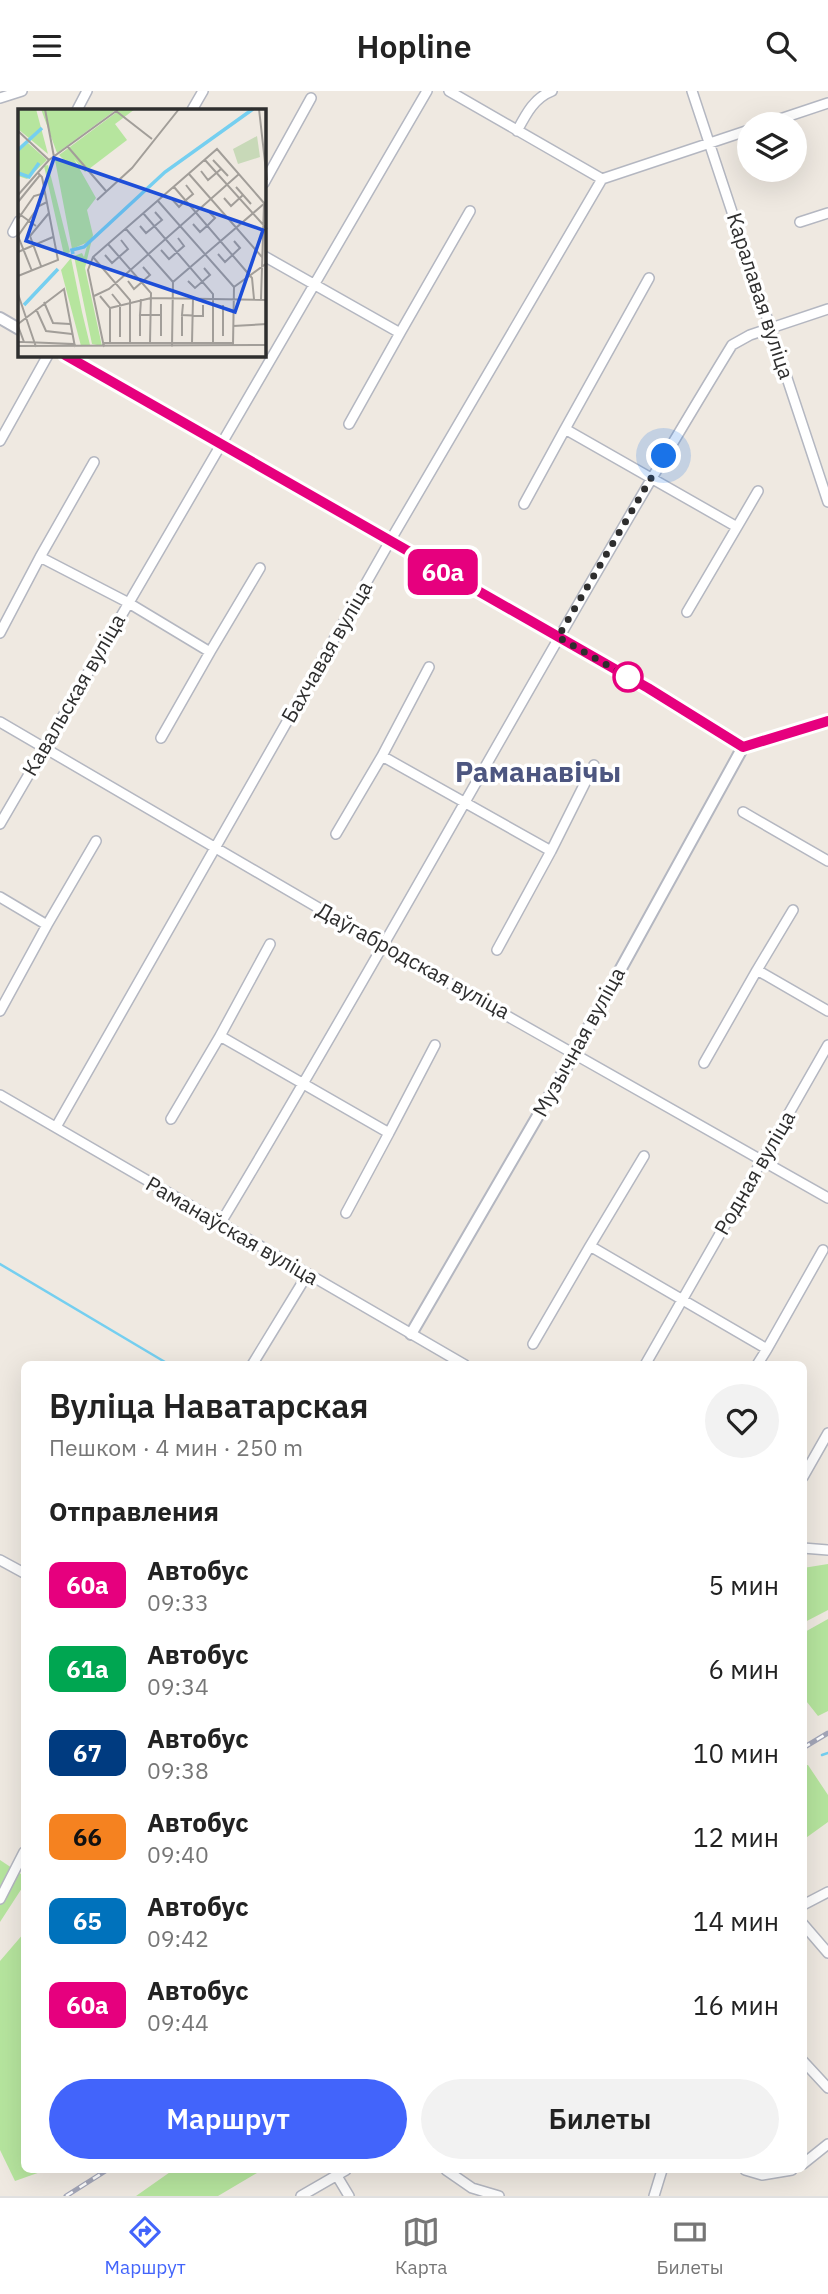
<!DOCTYPE html>
<html lang="ru">
<meta charset="utf-8">
<style>
body{margin:0;font-family:"IBM Plex Sans",sans-serif;background:#f2f2f2;color:#222;height:100vh;display:flex;flex-direction:column;font-size:26px;white-space:nowrap}
*{box-sizing:border-box;margin:0}
p{font-size:23px;color:#767676}
.icon{flex:none;width:38px;height:38px;fill:none;stroke:currentColor;stroke-width:2;stroke-linecap:round;stroke-linejoin:round}
.map{position:relative;flex:1;overflow:hidden}
.panel{position:absolute;left:21px;top:1270px;width:786px;height:812px;display:flex;flex-direction:column;background:#fff;border-radius:10px;box-shadow:0 7px 28px #0002}
.panel>*{flex:none}
.badge{padding:0 14px;border-radius:10px;font-size:24px;line-height:46px}
.tools{position:absolute;left:737px;top:21px;display:grid;gap:14px}
.tools a{display:grid;place-items:center;width:70px;height:70px;border-radius:50%;background:#fff;box-shadow:0 7px 28px #0002;font-size:35px}
.you{position:absolute;width:35px;height:35px;margin:-18px;border:5px solid #fff;border-radius:50%;background:#1a73e8;box-shadow:0 0 0 10px #1a73e833}
.map>.badge{position:absolute;translate:-50% -50%;box-shadow:0 0 0 4px #fff}
h2{padding:0 28px;font-size:26px;line-height:63px}
.round{display:grid;place-items:center;flex:none;width:74px;height:74px;border-radius:37px;background:#f2f2f2}
.head{display:flex;align-items:center;justify-content:space-between;height:119px;padding:0 28px}
h1{font-size:33px;font-weight:600;line-height:52px}
.primary-button{display:flex;gap:14px;margin-top:auto;padding:14px 28px}
.primary-button a{flex:1;height:80px;border-radius:42px;background:#4264fb;color:#fff;font-size:28px;font-weight:600;line-height:80px;text-align:center}
.primary-button a+a{background:#f2f2f2;color:#222}
ul{padding:0;list-style:none}
li{display:flex;align-items:center;gap:21px;height:84px;padding:0 28px}
li div{flex:1}
li b{display:block;font-size:26px}
li em{font-style:normal}
li .badge{min-width:77px;font-weight:700;text-align:center}
header{display:flex;justify-content:space-between;align-items:center;height:91px;padding:0 28px;background:#fff;font-size:32px;font-weight:600}
.tabs{display:flex;justify-content:space-around;align-items:center;height:98px;border-top:2px solid #e0e0e0;background:#fff;font-size:19px;color:#767676}
.tabs a{display:grid;justify-items:center;gap:4px}
.tabs .on{color:#4264fb}
.map>svg:first-child{display:block}
.green{fill:#b6e59e}
.lines{fill:none;stroke-linecap:round;stroke-linejoin:round}
.stream{stroke:#75cff0;stroke-width:2.5}
.minor-casing{stroke:#b4b7c1;stroke-width:12}
.tertiary-casing{stroke:#b4b7c1;stroke-width:14}
.minor{stroke:#fff;stroke-width:9}
.tertiary{stroke:#fff;stroke-width:10}
.rail-casing{stroke:#a3a6b8;stroke-width:5}
.rail{stroke:#fff;stroke-width:2.5;stroke-dasharray:8;stroke-linecap:butt}
.line-casing{stroke:#fff;stroke-width:16}
.line{stroke:#e6007e;stroke-width:10}
.walk{stroke:#2e2e2e;stroke-width:7;stroke-dasharray:0 12.6}
.stop-dot{fill:#fff;stroke:#e6007e;stroke-width:3.5}
.labels{text-anchor:middle;stroke-width:7;stroke-linejoin:round;paint-order:stroke}
.street-label{font-size:21px;fill:#2e2e2e;stroke:#fff}
.district-label{font-size:28px;font-weight:bold;fill:#4d5680;stroke:#fff}
.inset-river{fill:none;stroke:#75cff0;stroke-width:3.5}
.inset-road{fill:none;stroke:#a29e99;stroke-width:2}
.view{fill:#1d4ed8;fill-opacity:0.15;stroke:#1d4ed8;stroke-width:3.5}
.inset-edge{fill:none;stroke:#2e2e2e;stroke-width:3.5}
</style>
<header><svg class="icon" aria-label="menu" viewBox="0 0 24 24"><path d="M4 6h16M4 12h16M4 18h16"/></svg>Hopline<svg class="icon" aria-label="search" viewBox="0 0 24 24"><circle cx="10" cy="10" r="6"/><path d="M15 15l6 6"/></svg></header>
<div class="map">
<svg width="828" height="2105" viewBox="0 0 828 2105">
<rect width="100%" height="100%" fill="#efe9e1"/>
<!-- green -->
<path class="green" d="M 828,1473 L 828,1519 L 803,1532 L 803,1477 Z
M 828,1528 L 828,1620 L 818,1625 L 803,1606 L 803,1542 Z
M 803,1674 L 808,1674 L 828,1704 L 828,1731 L 803,1749 Z
M 0,1769 L 24,1785 L 24,1794 L 0,1831 Z
M 24,1842 L 24,2079 L 46,2079 L 15,2090 L 0,2059 L 0,1870 Z
M 173,2079 L 262,2079 L 218,2105 L 136,2105 Z"/>
<g class="lines">
<!-- stream -->
<path class="stream" d="M 0,1173 L 170,1274
M 803,1637 L 804,1636
M 822,1664 L 828,1662"/>
<defs>
<path id="minor" d="M 449,0 L 602,88 L 749,39
M 692,0 L 828,411
M 0,7 L 22,0
M 77,19 L 87,0
M 192,19 L 203,0
M 765,33 L 828,12
M 517,40 C 526,23 534,7 552,0
M 264,92 L 311,7
M 800,131 L 828,122
M 13,141 L 19,130
M 264,165 L 400,242 L 349,333
M 400,242 L 470,120
M 565,338 L 649,187
M 0,350 L 48,264
M 524,413 L 565,338 L 737,436 L 687,521
M 737,436 L 758,400
M 40,466 L 94,371
M 0,542 L 40,466 L 127,511 L 210,561 L 161,647
M 210,561 L 260,477
M 0,631 L 382,854 L 828,1107
M 382,665 L 429,576
M 743,721 L 828,770
M 0,733 L 427,0
M 336,743 L 382,665 L 551,760 L 497,859
M 551,760 L 594,674
M 0,806 L 47,834 L 0,920
M 47,834 L 96,750
M 757,879 L 793,819
M 220,945 L 270,853
M 704,972 L 757,879 L 828,920
M 0,1004 L 465,1274
M 171,1028 L 220,945 L 389,1042 L 346,1122
M 56,1036 L 390,450 L 602,88
M 389,1042 L 435,954
M 220,1133 C 395,843 555,543 732,254 L 750,244 L 828,218
M 590,1155 L 644,1065
M 533,1253 L 590,1155 L 767,1258 L 757,1274
M 767,1258 L 823,1159
M 252,1274 L 307,1184
M 645,1274 L 828,954
M 803,1386 L 828,1342
M 803,1457 L 828,1459
M 0,1469 L 24,1482
M 0,1808 L 24,1761
M 803,1814 L 828,1801
M 803,1833 L 828,1862
M 803,1970 L 828,1997
M 803,2073 L 828,2053
M 446,2079 L 472,2097 L 499,2105
M 745,2079 L 762,2084 L 792,2079
M 337,2085 L 349,2105
M 301,2105 L 346,2079
M 654,2105 L 662,2079"/>
<path id="tertiary" d="M 0,227 L 19,238
M 65,264 L 648,597 L 743,656 L 828,630
M 411,1243 L 575,961 L 743,656"/>
</defs>
<!-- minor casing -->
<use href="#minor" class="minor-casing"/>
<!-- tertiary casing -->
<use href="#tertiary" class="tertiary-casing"/>
<!-- minor -->
<use href="#minor" class="minor"/>
<!-- tertiary -->
<use href="#tertiary" class="tertiary"/>
<defs>
<path id="rail" d="M 803,1657 L 828,1642
M 66,2105 L 107,2079"/>
</defs>
<!-- rail casing -->
<use href="#rail" class="rail-casing"/>
<!-- rail -->
<use href="#rail" class="rail"/>
</g>
<g class="lines">
<defs>
<path id="line" d="M 65,264 L 648,597 L 743,656 L 828,630"/>
</defs>
<!-- line casing -->
<use href="#line" class="line-casing"/>
<!-- line -->
<use href="#line" class="line"/>
<!-- walk -->
<path class="walk" d="M 628,586 L 558,546 L 664,365"/>
</g>
<!-- markers -->
<circle class="stop-dot" cx="628" cy="586" r="14"/>
<g class="labels">
<!-- street labels -->
<g class="street-label">
<text transform="translate(760 205) rotate(72)" y="7">Каралавая вуліца</text>
<text transform="translate(327 561) rotate(-60)" y="7">Бахчавая вуліца</text>
<text transform="translate(74 604) rotate(-60)" y="7">Кавальская вуліца</text>
<text transform="translate(413 870) rotate(29)" y="7">Даўгабродская вуліца</text>
<text transform="translate(579 951) rotate(-61)" y="7">Музычная вуліца</text>
<text transform="translate(755 1082) rotate(-60)" y="7">Родная вуліца</text>
<text transform="translate(232 1140) rotate(30)" y="7">Раманаўская вуліца</text>
</g>
<!-- district labels -->
<g class="district-label">
<text x="538" y="691">Раманавічы</text>
</g>
</g>
<!-- overview -->
<g transform="translate(18 18)">
<rect width="248" height="248" fill="#efe9e1"/>
<path d="M 0,0 L 18,0 L 30,45 L 0,20 ZM 23,0 L 99,0 L 39,44 ZM 103,0 L 117,0 L 97,15 L 109,31 L 67,63 L 56,50 L 78,89 L 69,101 L 75,126 L 67,159 L 84,237 L 74,235 L 56,147 L 64,144 L 66,148 L 70,133 L 54,140 L 37,51 L 47,52 L 41,46 ZM 10,34 L 29,51 L 9,70 L 0,67 L 0,42 ZM 30,56 L 52,143 L 46,146 L 26,57 ZM 53,149 L 64,203 L 72,236 L 63,237 L 43,161 Z" fill="#b6e59e"/>
<path d="M 239,27 L 242,48 L 220,55 L 215,40 Z" fill="#c8d9b8"/>
<path class="inset-river" d="M 0,41 L 24,19M 0,64 L 11,68 L 21,54M 55,145 L 54,141 L 66,138 L 147,63 L 235,0M 6,196 L 40,160"/>
<path class="inset-road" d="M 27,0 L 36,48M 241,0 L 249,71M 98,2 L 134,30M 0,22 L 31,51M 50,38 L 88,82M 187,51 L 249,120M 195,51 L 210,67M 183,62 L 190,71 L 203,60M 171,65 L 244,148M 156,78 L 234,169 L 236,190M 218,78 L 233,95M 0,86 L 31,51 L 101,0M 153,89 L 161,98 L 168,91 L 175,85 L 168,76M 206,89 L 213,97 L 225,86M 79,91 L 114,59 L 161,0M 140,92 L 216,178M 0,93 L 22,66M 0,104 L 18,117M 125,104 L 195,185 L 195,234M 0,110 L 16,87 L 27,84M 175,115 L 182,123 L 190,116 L 197,109 L 190,102M 122,117 L 128,124 L 144,111 L 137,103M 108,120 L 155,173M 90,135 L 133,184 L 132,234M 143,141 L 151,150 L 166,137 L 160,129M 0,143 L 35,128M 200,145 L 207,153 L 222,139 L 216,132M 87,146 L 94,154 L 110,140 L 103,131M 75,148 L 112,191 L 112,234M 23,157 L 12,127 L 31,104M 14,162 L 0,127 L 21,97 L 29,93M 0,167 L 40,151 L 24,68 L 19,63M 110,172 L 116,180 L 132,166 L 125,158M 170,172 L 177,179 L 192,166 L 186,159M 0,185 L 18,238M 94,185 L 102,195 L 102,228M 76,187 L 91,180 L 221,65M 82,187 L 92,199 L 92,234M 123,190 L 122,206 L 143,206 L 143,195M 243,190 L 246,95M 26,193 L 35,214 L 52,215M 165,195 L 164,206 L 185,207 L 185,196M 92,199 L 133,189 L 249,191M 18,200 L 28,222 L 54,225M 0,215 L 46,180 L 57,238M 0,217 L 6,233 L 0,233M 215,217 L 249,215M 122,227 L 122,206M 143,227 L 143,206M 164,227 L 164,206M 205,227 L 205,196M 6,233 L 56,235M 86,234 L 215,234M 174,234 L 175,189M 215,236 L 216,178 L 249,154M 0,237 L 249,236M 86,238 L 70,161 L 75,148 L 199,40 L 246,94M 154,238 L 155,173 L 248,93"/>
<path class="view" d="M 36,49 L 245,121 L 217,203 L 8,132 Z"/>
<rect width="248" height="248" class="inset-edge"/>
</g>
</svg>
<div class="tools">
<a><svg class="icon" aria-label="layers" viewBox="0 0 24 24"><path d="M12 4l9 5-9 5-9-5zM3 14l9 5 9-5"/></svg></a>
</div>
<div class="you" style="left:664px;top:365px"></div>
<b class="badge" style="left:443px;top:481px;background:#e6007e;color:#fff">60а</b>
<section class="panel">
<div class="head"><div><h1>Вуліца Наватарская</h1><p>Пешком · 4 мин · 250 m</p></div><a class="round"><svg class="icon" aria-label="heart" viewBox="0 0 24 24"><path d="M12 20l-8-8c-3-5 5-10 8-4 3-6 11-1 8 4z"/></svg></a></div>
<h2>Отправления</h2>
<ul>
<li><span class="badge" style="background:#e6007e;color:#fff">60а</span><div><b>Автобус</b><p>09:33</p></div><em>5 мин</em></li>
<li><span class="badge" style="background:#00a651;color:#fff">61а</span><div><b>Автобус</b><p>09:34</p></div><em>6 мин</em></li>
<li><span class="badge" style="background:#003b80;color:#fff">67</span><div><b>Автобус</b><p>09:38</p></div><em>10 мин</em></li>
<li><span class="badge" style="background:#f58220;color:#111">66</span><div><b>Автобус</b><p>09:40</p></div><em>12 мин</em></li>
<li><span class="badge" style="background:#0072bc;color:#fff">65</span><div><b>Автобус</b><p>09:42</p></div><em>14 мин</em></li>
<li><span class="badge" style="background:#e6007e;color:#fff">60а</span><div><b>Автобус</b><p>09:44</p></div><em>16 мин</em></li>
</ul>
<div class="primary-button"><a>Маршрут</a><a>Билеты</a></div>
</section>
</div>
<nav class="tabs">
<a class="on"><svg class="icon" aria-label="directions" viewBox="0 0 24 24"><path d="M12 3l9 9-9 9-9-9zM9 14v-3h6M13 9l2 2-2 2"/></svg>Маршрут</a>
<a><svg class="icon" aria-label="map" viewBox="0 0 24 24"><path d="M3 6l6-2 6 2 6-2v14l-6 2-6-2-6 2zM9 4v14M15 6v14"/></svg>Карта</a>
<a><svg class="icon" aria-label="tickets" viewBox="0 0 24 24"><path d="M3 7h18v10H3zM15 7v10"/></svg>Билеты</a>
</nav>
